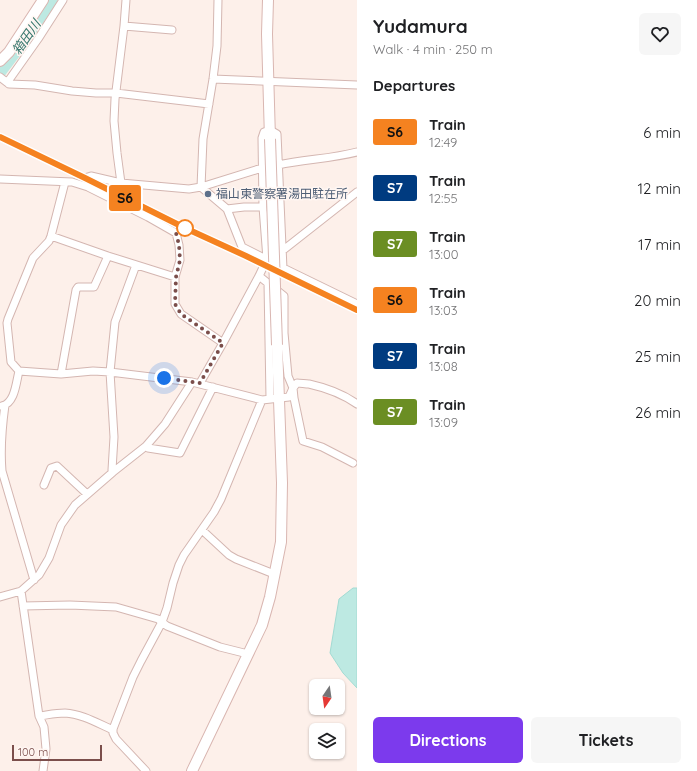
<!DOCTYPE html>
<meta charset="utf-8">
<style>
body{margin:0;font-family:Quicksand,"Noto Sans JP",sans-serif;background:#f6f6f6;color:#202124;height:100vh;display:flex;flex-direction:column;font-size:15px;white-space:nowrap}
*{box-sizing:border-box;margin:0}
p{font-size:13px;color:#757577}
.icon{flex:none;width:22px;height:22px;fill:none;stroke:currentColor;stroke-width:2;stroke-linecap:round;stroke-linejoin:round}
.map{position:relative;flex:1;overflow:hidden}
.side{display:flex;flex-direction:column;background:#fff;width:340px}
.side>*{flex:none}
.badge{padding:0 8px;border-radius:3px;font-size:14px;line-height:26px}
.needle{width:26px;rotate:193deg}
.fabs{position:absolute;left:309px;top:679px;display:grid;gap:8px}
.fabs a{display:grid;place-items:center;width:36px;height:36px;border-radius:6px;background:#fff;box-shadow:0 1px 3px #0004;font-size:20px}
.scale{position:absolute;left:12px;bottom:10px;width:90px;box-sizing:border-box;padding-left:4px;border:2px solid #7b4e4b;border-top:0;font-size:11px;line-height:14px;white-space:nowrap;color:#7b4e4b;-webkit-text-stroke:3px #fff6f2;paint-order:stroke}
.you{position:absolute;width:20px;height:20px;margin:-10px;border:3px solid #fff;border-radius:50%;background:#1a73e8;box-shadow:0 0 0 6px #1a73e833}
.map>.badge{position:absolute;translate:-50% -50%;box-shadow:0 0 0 2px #fff}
h2{padding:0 16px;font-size:15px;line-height:36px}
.round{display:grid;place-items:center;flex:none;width:42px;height:42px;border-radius:6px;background:#f6f6f6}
.summary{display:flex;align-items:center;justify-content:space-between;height:68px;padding:0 16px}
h1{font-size:19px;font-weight:800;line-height:30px}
.cta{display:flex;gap:8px;margin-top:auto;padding:8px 16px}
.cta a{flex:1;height:46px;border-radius:6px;background:#7c3aed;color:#fff;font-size:16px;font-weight:800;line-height:46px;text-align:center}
.cta a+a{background:#f6f6f6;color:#202124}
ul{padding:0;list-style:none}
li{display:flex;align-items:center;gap:12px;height:56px;padding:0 16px}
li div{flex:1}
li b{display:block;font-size:15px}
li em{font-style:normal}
li .badge{min-width:44px;font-weight:700;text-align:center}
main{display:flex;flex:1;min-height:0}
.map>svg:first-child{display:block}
.water{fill:#bde9e2;stroke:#a2dbd3}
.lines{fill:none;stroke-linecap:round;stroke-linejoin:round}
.river{stroke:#bde9e2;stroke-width:11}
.street-casing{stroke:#d4b6b1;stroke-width:9}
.secondary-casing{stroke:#d9b6b1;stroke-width:12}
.street{stroke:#fff;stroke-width:7}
.secondary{stroke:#fff;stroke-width:10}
.rail{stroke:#afa6ca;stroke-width:2;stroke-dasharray:6 4;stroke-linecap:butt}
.secondary-bridge-casing{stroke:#d9b6b1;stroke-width:12;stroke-linecap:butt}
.secondary-bridge{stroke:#fff;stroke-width:10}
.line-casing{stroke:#fff;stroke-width:9}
.line{stroke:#f58220;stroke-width:6}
.walk{stroke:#7b4e4b;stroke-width:4;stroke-dasharray:0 7.2}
.service-dot{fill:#5c6f8a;stroke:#fff6f2;stroke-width:1.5}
.stop-dot{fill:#fff;stroke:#f58220;stroke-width:2}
.labels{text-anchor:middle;stroke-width:3;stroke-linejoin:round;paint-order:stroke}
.service-label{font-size:12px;fill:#4e5e75;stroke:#fff6f2;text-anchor:start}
.water-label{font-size:13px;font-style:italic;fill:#3a7970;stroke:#fff6f2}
</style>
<main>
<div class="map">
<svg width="357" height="771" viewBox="0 0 357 771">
<rect width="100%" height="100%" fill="#fdf0ea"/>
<!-- water -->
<path class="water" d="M 353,588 L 357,588 L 357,688 L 343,673 L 330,653 L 339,599 Z"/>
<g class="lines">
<!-- river -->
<path class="river" d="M 0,73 L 25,40 L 52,0"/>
<defs>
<path id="street" d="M 124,26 L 172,30
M 0,77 L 9,84 L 35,85 L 72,91 L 96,93 L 116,93 L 209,104
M 213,79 L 357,85
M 9,84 L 9,80 L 38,39 L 63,0
M 278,165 C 304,159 331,159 357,152
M 85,178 L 91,176 L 121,183 L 189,189 L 201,187 L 262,168
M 0,179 L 72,182 L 88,187 L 148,217 L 176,233 L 179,245 L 180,260 L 175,277 L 175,304 L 181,314 L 223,343
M 65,182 L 51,236 L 49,241 L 33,258 L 8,319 L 7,323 L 11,362 L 19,371 L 61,374 L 93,371 L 110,372 L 192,382 L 262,400 L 289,397 L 293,388 L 297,383 C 301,383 305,384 309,384 C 327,388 343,394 357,404
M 121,183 L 117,153 L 114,121 L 115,99 L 124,26 L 126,0
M 201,187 L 227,209 L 242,247 L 270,261
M 201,187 L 203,139 L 213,79 L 217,46 L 218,0
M 227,209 L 244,207 L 263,207
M 51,236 L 108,256 L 175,277
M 282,251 L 357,192
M 279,266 L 357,304
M 259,276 L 284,296 L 284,333 L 288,376 L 293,388 L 294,398 L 303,441 L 322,447 L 353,463
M 268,283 L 270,398
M 61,374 L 76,290 L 78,287 L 94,287 L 108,256
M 200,383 L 223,343 L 259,276 L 267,259 L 263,207 L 262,138 L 264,132 L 270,130 L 277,134 L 283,269
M 5,405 C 2,427 0,448 2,471 L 34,580
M 2,406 C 15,403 16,383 19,371
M 146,446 L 148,448 L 180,453 L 213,387
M 113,472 L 112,470 L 114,437 L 110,372 L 115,322 L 136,265
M 44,485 L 51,468 L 57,466 L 87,494
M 202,530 L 229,555 L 236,559 L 274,574
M 21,591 L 39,716 L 44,727 L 46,749 L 43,771
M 0,597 L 21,591 L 39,575 L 49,558 L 61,525 L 75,505 L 113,472 L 146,446 L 165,424 L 192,382
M 23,606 L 70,605 L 116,607 L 158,619 L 167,626 L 220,647 L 248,654
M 39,716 C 47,715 56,713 65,713 C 82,714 97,723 113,730
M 146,771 L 116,739 L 113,733 L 113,729 L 133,677 L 141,661 L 162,622 L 167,608 L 173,583 L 179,565 L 184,555 L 214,512 L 221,499 L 262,400"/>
<path id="secondary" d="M 268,0 L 267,34 L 270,139
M 0,61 L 9,52 L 43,0
M 192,771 L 262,625 L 270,597 L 281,542 L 282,483 L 277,345"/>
</defs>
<!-- street casing -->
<use href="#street" class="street-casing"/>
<!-- secondary casing -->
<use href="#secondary" class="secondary-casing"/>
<!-- street -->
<use href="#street" class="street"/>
<!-- secondary -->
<use href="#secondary" class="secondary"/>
<!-- rail -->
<path class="rail" d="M 0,137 L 85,178 L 185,228 L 246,256 L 357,310"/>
<defs>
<path id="secondary-bridge" d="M 270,139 L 277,345"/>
</defs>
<!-- secondary-bridge casing -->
<use href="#secondary-bridge" class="secondary-bridge-casing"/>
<!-- secondary-bridge -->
<use href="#secondary-bridge" class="secondary-bridge"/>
</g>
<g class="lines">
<defs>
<path id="line" d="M 0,137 L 85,178 L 185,228 L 246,256 L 357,310"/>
</defs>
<!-- line casing -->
<use href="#line" class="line-casing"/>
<!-- line -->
<use href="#line" class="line"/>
<!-- walk -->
<path class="walk" d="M 164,378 L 200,383 L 223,343 L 181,314 L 175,304 L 176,277 L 180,260 L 179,245 L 176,233 L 185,228"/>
</g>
<!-- markers -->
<circle class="service-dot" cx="208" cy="194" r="4"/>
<circle class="stop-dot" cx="185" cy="228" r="8"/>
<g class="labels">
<!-- service labels -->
<g class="service-label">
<text x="216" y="198">福山東警察署湯田駐在所</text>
</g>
<!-- water labels -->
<g class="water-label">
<text transform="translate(26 37) rotate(-55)" y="5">箱田川</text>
</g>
</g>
</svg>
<div class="fabs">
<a><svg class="needle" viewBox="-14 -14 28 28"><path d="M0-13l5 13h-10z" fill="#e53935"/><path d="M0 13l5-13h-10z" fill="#757577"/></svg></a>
<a><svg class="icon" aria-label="layers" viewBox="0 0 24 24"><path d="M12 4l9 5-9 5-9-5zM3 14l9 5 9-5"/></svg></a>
</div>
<div class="scale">100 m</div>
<div class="you" style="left:164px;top:378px"></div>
<b class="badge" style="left:125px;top:198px;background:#f58220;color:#111">S6</b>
</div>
<section class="side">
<div class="summary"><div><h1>Yudamura</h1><p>Walk · 4 min · 250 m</p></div><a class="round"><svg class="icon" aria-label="heart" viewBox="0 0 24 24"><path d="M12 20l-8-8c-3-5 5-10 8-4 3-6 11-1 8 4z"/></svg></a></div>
<h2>Departures</h2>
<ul>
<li><span class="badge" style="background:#f58220;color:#111">S6</span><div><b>Train</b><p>12:49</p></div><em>6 min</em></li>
<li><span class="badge" style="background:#003b80;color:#fff">S7</span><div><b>Train</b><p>12:55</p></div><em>12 min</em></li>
<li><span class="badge" style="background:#6b8e23;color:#fff">S7</span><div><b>Train</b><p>13:00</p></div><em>17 min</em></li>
<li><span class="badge" style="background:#f58220;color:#111">S6</span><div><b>Train</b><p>13:03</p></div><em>20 min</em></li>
<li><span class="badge" style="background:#003b80;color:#fff">S7</span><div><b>Train</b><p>13:08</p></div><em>25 min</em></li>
<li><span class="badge" style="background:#6b8e23;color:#fff">S7</span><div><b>Train</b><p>13:09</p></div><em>26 min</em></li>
</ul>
<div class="cta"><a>Directions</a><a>Tickets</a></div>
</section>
</main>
